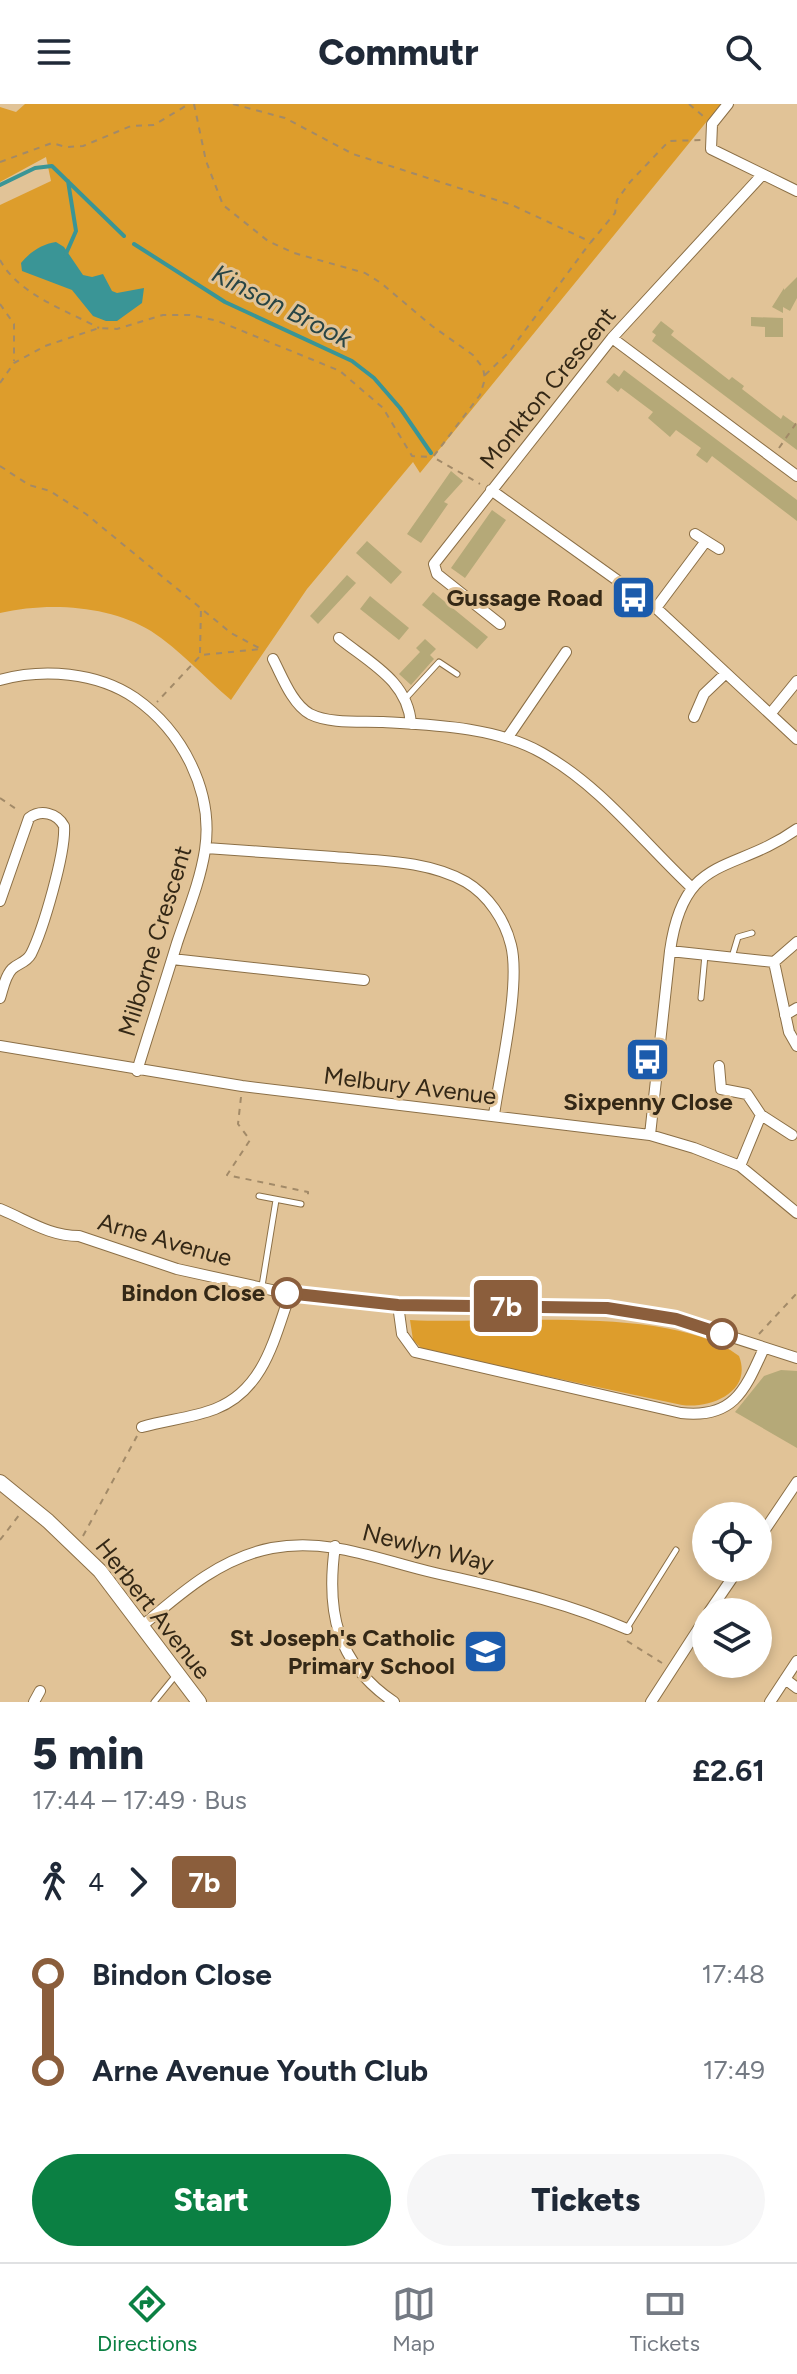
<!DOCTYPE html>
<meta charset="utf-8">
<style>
body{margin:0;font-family:Figtree,sans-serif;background:#f6f6f7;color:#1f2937;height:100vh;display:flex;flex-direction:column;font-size:30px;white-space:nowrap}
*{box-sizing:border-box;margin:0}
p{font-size:26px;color:#747a83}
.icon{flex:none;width:44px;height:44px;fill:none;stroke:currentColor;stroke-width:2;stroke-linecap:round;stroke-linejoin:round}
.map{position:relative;height:1598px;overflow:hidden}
.side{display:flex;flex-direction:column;background:#fff;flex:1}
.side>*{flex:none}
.badge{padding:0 16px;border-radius:6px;font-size:28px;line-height:52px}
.fabs{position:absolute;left:692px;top:1398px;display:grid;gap:16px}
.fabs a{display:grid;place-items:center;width:80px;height:80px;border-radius:50%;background:#fff;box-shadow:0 4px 12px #0003;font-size:40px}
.map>.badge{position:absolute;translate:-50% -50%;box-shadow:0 0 0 4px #fff}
.legs{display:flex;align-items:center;gap:12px;height:88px;padding:0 32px;font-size:26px}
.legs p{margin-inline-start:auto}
.summary{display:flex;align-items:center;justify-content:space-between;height:136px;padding:0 32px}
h1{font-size:44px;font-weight:800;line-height:60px}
.action{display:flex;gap:16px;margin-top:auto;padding:16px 32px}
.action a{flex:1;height:92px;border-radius:48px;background:#0b8043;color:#fff;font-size:32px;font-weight:800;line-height:92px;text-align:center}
.action a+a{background:#f6f6f7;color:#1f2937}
ul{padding:0 32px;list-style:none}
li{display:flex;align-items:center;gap:28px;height:96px;font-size:30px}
li i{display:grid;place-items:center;width:12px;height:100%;margin:0 10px;background:currentColor}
li i::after{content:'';width:20px;height:20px;margin:-10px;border:6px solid;border-radius:50%;background:#fff}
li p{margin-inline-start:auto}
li:first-child i{background:linear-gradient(#0000 50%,currentColor 0)}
li:last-child i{background:linear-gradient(currentColor 50%,#0000 0)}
header{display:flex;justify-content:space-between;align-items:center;height:104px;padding:0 32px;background:#fff;font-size:36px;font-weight:800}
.menu{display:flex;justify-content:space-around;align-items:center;height:112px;border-top:2px solid #e0e1e3;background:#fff;font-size:22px;color:#747a83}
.menu a{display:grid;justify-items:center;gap:4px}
.menu .current{color:#0b8043}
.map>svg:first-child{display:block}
.green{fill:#dd9d2c}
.water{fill:#3a9596}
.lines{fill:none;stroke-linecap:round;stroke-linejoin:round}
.stream{stroke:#3a9596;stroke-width:4}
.building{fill:#b5a978}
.service-casing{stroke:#8b6f46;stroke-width:7}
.minor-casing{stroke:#8b6f46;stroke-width:12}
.tertiary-casing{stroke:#8b6f46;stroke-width:16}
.path{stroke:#a28a68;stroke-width:2;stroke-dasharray:6 6;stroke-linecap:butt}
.service{stroke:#fff;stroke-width:5}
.minor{stroke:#fff;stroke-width:10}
.tertiary{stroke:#fff;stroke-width:14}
.line-1-casing{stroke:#fff;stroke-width:18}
.line-1{stroke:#8b5e3c;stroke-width:12}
.stop-1-dot{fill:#fff;stroke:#8b5e3c;stroke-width:4}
.labels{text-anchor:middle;stroke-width:6;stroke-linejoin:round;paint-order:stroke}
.street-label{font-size:24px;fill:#342816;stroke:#e1c397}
.poi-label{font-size:24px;font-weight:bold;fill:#342816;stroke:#e1c397;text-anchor:end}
.stop-label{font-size:24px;font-weight:bold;fill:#342816;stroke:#e1c397;text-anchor:end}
.water-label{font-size:26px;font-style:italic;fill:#284545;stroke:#e1c397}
</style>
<header><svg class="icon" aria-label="menu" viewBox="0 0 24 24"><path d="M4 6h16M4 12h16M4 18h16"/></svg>Commutr<svg class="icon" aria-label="search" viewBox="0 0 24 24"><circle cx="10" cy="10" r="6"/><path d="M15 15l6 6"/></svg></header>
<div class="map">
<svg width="797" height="1598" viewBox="0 0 797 1598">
<rect width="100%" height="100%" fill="#e1c397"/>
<!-- green -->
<path class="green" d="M 25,0 L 721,0 L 420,369 L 413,358 L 307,485 L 231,596 C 205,574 179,545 151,527 C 109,501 47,498 0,509 L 0,101 L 51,77 L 46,53 L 0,78 L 0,3 L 16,8 Z
M 410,1216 C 497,1221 670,1200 739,1252 C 753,1288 710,1305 682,1301 L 423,1246 L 413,1236 Z"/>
<!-- water -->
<path class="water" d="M 56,138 L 64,143 L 83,171 L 92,173 L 103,170 L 112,187 L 117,189 L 144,184 L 142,199 L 117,217 L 106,217 L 93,212 L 72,186 L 22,167 L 21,159 C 30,148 42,140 56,138 Z"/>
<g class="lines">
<!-- stream -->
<path class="stream" d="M 0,81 L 35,64 L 52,62 L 124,132
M 134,140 L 225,198 L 352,257 L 374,274 L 400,304 L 431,349
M 65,152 L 76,127 L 68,77"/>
</g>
<!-- building -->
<path class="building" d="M 797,173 L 797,194 L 790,207 L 783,203 L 783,209 L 772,203 L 784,184 L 784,186 Z
M 751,213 L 783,214 L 783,233 L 765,233 L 765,223 L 751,222 Z
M 661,217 L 674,227 L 671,231 L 729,276 L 732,273 L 744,282 L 742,285 L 781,315 L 783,311 L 797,321 L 797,346 L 652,237 L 656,231 L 652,228 Z
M 624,266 L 797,396 L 797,417 L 712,352 L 707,359 L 696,351 L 701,344 L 676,326 L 670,333 L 648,314 L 653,308 L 621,284 L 618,288 L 606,278 L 614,269 L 619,273 Z
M 451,367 L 463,377 L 444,398 L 448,400 L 421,439 L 407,430 Z
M 492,406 L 506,416 L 465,474 L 451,464 Z
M 367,437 L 402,468 L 391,480 L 356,449 Z
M 347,471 L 356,479 L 318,520 L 310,512 Z
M 433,488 L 488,533 L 477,545 L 422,501 Z
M 370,492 L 409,524 L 399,536 L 360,505 Z
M 425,535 L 436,545 L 430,551 L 434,555 L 411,581 L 399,570 L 420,548 L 416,544 Z
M 781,1266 L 797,1267 L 797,1344 L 735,1308 L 764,1272 Z"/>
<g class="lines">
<defs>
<path id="service" d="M 406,594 L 439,558 L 457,570
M 732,853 L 738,833 L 752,829
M 701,894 L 705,851
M 259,1092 L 301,1100
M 262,1182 L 276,1096
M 627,1524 L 676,1446
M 154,1598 L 176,1571"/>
<path id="minor" d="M 728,0 L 712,20 L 711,45 L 797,87
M 612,234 L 797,372
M 491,386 L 656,504 L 797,635
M 695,430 L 719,445
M 656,504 L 706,437
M 500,520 L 437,470 L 434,460 L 612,234 L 762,71
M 339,534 C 370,559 408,577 411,620
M 273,555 C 282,572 292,600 310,610 C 330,620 361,617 383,618 C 435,621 496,623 542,649 C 602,683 642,737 691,783
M 0,576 C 43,564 97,568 135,594 C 182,627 214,687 205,746 C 200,778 187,809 177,839 C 164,882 150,924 137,967
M 771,609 L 797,577
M 694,613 L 704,590 L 725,570
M 508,633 L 566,548
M 206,744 C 249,747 291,750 334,753 C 378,757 427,756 466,778 C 488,791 505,816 511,841 C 521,880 500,968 494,1011
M 0,797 L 29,714 C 41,705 57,709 64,722 C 66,748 43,826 31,850 C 26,859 18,859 12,865 C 5,872 3,885 0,894
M 670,847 L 774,858 L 789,928 L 797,942
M 172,855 L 364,876
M 774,858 L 797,838
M 785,911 L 797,904
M 0,942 L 242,982 L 650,1031 L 694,1044 L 740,1062 L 797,1109
M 719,962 L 721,985 L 747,990 L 761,1011
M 650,1031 L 670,847 C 684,748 732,771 797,725
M 740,1062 L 761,1011 L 792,1031
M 0,1105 C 27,1116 49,1132 79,1132 L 177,1165 L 290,1190 L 398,1201 L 607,1204 L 676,1215 L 797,1254
M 398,1201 L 402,1230 L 415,1248 L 681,1309 C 734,1315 745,1286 764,1244
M 142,1323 C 166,1316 192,1314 215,1305 C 264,1286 274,1235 290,1190
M 758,1436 L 797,1378
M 335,1442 C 326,1507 336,1559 394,1598
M 709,1508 L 739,1464
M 142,1522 C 181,1489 220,1454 272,1444 C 328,1434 374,1454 427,1467 C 499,1484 558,1495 627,1525
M 785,1575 L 797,1584
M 34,1598 L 40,1587
M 651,1598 L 706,1513
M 770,1598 L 797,1557"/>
<path id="tertiary" d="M 0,1378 L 48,1417 L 100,1467 L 199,1598"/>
</defs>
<!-- service casing -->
<use href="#service" class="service-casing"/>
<!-- minor casing -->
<use href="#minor" class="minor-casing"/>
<!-- tertiary casing -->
<use href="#tertiary" class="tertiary-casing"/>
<!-- path -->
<path class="path" d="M 194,0 L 206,57 L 223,101 L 268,137 L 294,149 L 365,169 L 381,179 L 432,222 L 473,251 L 483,264 L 485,275 L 480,291 L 433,353 L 480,380
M 233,0 L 285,14 L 353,50 L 512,101 L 591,138 L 615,109 L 617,96 L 630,78 L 669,37 L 701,36
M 689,0 L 703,12
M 0,58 L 52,39 L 66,43 L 83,42 L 131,22 L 154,21 L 189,0
M 0,156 C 19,191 66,206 99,224
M 0,200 L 14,220 L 14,257
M 485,271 L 509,248 L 590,139
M 0,279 L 14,259 L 45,242 L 99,224 L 117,225 L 163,211 L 190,211 L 218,217 L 340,267 L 383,304 L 412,352 L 432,353
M 779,344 L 797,318
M 0,362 L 29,381 L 50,387 L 86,410 L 231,529 L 261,545 L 201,551 L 157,598
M 200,549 L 201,504
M 0,694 L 19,707
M 241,993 L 238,1020 L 250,1036 L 227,1071 L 308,1088 L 308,1093
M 759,1230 L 797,1189
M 83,1432 L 137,1332
M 0,1436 L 20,1410
M 627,1537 L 662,1559"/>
<!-- service -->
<use href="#service" class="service"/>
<!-- minor -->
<use href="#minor" class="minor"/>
<!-- tertiary -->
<use href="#tertiary" class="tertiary"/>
</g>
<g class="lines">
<defs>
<path id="line-1" d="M 287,1189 L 398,1201 L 607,1204 L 676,1215 L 722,1230"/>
</defs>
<!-- line-1 casing -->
<use href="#line-1" class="line-1-casing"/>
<!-- line-1 -->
<use href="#line-1" class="line-1"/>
</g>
<!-- icons -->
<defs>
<symbol id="bus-square" viewBox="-11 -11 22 22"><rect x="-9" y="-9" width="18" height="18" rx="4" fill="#1b5bac" stroke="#e1c397"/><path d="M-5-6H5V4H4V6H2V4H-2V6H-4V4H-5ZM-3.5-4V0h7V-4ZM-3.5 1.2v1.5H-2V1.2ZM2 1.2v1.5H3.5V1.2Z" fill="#fff"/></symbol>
<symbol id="school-square" viewBox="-11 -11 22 22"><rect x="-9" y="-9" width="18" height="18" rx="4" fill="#1b5bac" stroke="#e1c397"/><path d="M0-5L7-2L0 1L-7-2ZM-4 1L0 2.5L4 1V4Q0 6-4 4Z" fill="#fff"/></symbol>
</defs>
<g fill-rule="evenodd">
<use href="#bus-square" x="608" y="468" width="51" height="51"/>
<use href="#bus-square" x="622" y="930" width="51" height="51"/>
<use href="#school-square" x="460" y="1522" width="51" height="51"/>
</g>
<!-- markers -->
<g class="stop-1-dot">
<circle cx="287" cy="1189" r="14"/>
<circle cx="722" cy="1230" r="14"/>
</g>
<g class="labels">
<!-- street labels -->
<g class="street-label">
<text transform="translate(548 284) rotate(-51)" y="8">Monkton Crescent</text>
<text transform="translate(155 837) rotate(-73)" y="8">Milborne Crescent</text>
<text transform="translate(410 982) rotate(7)" y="8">Melbury Avenue</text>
<text transform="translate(165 1136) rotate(16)" y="8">Arne Avenue</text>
<text transform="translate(428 1444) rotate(14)" y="8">Newlyn Way</text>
<text transform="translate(153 1505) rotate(52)" y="8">Herbert Avenue</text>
</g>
<!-- poi labels -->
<g class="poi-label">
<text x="603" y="502">Gussage Road</text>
<text x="648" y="1006" text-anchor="middle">Sixpenny Close</text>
<text x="455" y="1542">St Joseph's Catholic<tspan x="455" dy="28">Primary School</tspan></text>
</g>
<!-- stop labels -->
<g class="stop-label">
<text x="265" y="1197">Bindon Close</text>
</g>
<!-- water labels -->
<g class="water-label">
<text transform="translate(282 202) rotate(27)" y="9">Kinson Brook</text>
</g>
</g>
</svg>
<div class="fabs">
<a><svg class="icon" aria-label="locate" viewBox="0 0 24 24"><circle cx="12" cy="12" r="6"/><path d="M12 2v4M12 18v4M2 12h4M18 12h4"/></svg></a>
<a><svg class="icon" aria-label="layers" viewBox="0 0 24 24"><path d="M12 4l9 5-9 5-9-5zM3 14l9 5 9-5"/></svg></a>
</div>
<b class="badge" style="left:506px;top:1202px;background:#8b5e3c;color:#fff">7b</b>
</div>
<section class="side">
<div class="summary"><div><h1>5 min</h1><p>17:44 – 17:49 · Bus</p></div><b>£2.61</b></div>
<div class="legs"><svg class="icon" aria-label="walk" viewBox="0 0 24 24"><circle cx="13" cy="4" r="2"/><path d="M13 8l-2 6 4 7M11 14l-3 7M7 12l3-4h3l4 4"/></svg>4<svg class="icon" aria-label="forward" viewBox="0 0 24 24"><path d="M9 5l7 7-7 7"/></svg><b class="badge" style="background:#8b5e3c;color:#fff">7b</b></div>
<ul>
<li><i style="color:#8b5e3c"></i><b>Bindon Close</b><p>17:48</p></li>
<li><i style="color:#8b5e3c"></i><b>Arne Avenue Youth Club</b><p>17:49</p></li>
</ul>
<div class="action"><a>Start</a><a>Tickets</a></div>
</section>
<nav class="menu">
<a class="current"><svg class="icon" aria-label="directions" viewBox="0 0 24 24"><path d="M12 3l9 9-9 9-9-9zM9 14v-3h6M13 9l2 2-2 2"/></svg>Directions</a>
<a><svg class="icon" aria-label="map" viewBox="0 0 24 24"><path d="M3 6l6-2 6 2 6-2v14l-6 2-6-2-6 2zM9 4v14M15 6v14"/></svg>Map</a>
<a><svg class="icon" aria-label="tickets" viewBox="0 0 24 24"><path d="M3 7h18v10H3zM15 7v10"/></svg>Tickets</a>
</nav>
